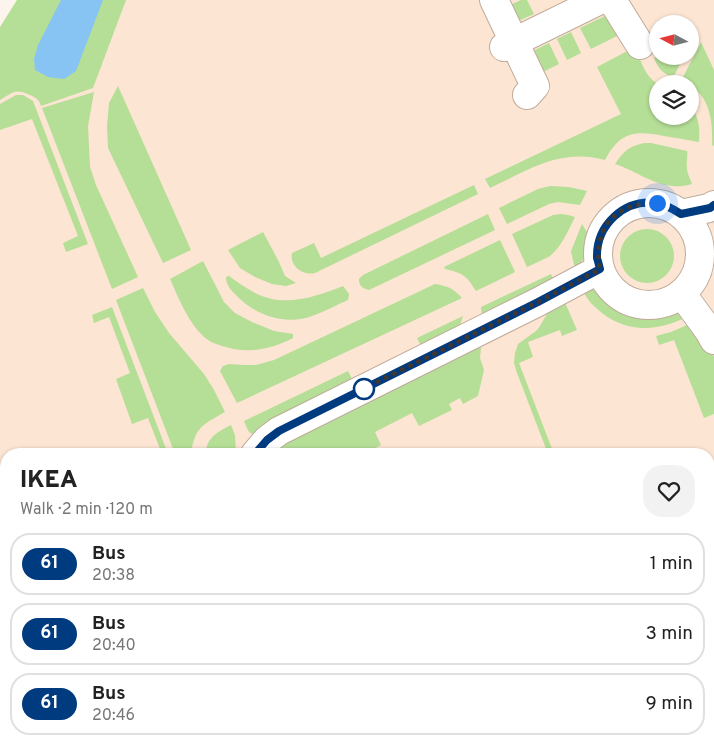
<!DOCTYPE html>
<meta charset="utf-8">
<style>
body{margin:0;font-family:Overpass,sans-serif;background:#f2f2f2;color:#222;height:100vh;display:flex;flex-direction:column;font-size:19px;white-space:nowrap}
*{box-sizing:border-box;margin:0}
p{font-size:16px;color:#767676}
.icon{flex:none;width:28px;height:28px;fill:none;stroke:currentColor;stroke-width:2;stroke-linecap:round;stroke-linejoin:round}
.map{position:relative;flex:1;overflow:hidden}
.details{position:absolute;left:0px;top:448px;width:715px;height:306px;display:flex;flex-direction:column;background:#fff;border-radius:20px 20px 0 0;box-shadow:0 1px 4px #0004}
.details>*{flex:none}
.badge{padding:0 10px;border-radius:16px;font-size:18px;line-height:32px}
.needle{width:32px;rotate:277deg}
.buttons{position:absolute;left:649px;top:15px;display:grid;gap:10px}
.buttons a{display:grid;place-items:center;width:50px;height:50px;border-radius:50%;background:#fff;box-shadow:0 1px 4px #0004;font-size:25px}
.you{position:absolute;width:25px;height:25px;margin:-12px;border:4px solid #fff;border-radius:50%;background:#1a73e8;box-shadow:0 0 0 8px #1a73e833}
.map>.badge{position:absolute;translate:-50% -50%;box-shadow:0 0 0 2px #fff}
.round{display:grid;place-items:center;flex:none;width:52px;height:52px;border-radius:20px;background:#f2f2f2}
.head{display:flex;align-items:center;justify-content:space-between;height:85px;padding:0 20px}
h1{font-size:24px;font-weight:800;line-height:38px}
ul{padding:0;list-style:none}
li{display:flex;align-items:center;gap:15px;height:62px;margin:0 10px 8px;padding:0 10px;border:2px solid #e0e0e0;border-radius:20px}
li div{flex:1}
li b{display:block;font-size:19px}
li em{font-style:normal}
li .badge{min-width:55px;font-weight:700;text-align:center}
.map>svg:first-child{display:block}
.built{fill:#fce5d3;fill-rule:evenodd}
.green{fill:#b5de96}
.water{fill:#87c4f4}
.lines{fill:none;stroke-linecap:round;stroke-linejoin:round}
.minor-casing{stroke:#c0ab9a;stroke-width:30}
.minor{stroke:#fff;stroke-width:28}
.line-casing{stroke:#fff;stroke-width:11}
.line{stroke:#003b80;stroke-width:8}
.walk{stroke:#403730;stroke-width:5;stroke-dasharray:0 9}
.stop-dot{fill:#fff;stroke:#003b80;stroke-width:2.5}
</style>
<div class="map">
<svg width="714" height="753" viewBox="0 0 714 753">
<rect width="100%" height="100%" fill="#fdf4ed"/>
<!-- built -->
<path class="built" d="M 73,0 L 714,0 L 714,753 L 0,753 L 0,83 ZM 658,24 L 690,24 L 690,56 L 658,56 ZM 658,84 L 690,84 L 690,116 L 658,116 ZM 6,454 L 709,454 L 709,748 L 6,748 Z"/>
<!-- green -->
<path class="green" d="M 17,0 L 126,0 L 93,88 L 41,106 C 39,99 36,98 30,95 C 16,88 13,92 0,100 L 0,27 Z
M 521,0 L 527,0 L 534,14 L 518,21 L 510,5 Z
M 609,14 L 619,35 L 591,49 L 580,28 Z
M 571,32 L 581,53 L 567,60 L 557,39 Z
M 701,42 L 714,70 L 714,146 L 712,145 C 713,125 711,97 690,86 L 690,84 L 686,84 L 681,81 Z
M 549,43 L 559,64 L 543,72 L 533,51 Z
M 635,47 C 641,61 645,77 658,84 L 658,116 L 690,116 L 690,104 C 699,118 700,126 699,142 C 688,140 676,138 664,136 C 634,130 620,132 605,160 C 559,148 529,170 490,188 L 485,179 L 621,114 L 597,67 Z
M 658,56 L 684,56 L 673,78 C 662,72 659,70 654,58 Z
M 118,86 L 191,250 L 163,263 L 108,148 L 107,126 L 109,103 Z
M 94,92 L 88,126 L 90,167 L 96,185 L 138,277 L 112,289 L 42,108 Z
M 16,95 L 23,95 L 33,101 L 88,244 L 66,252 L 63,243 L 78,236 L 32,119 L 0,130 L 0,104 Z
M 645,143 L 651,143 L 687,151 C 688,157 686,162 687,168 C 687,173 690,178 692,184 C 662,193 642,173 615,164 C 624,151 629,146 645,143 Z
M 474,185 L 478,194 L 315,273 C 303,276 289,266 292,253 L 314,243 L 321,258 Z
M 550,186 L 569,187 L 587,191 L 580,205 L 558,202 L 549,204 L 507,224 L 499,208 L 538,189 Z
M 488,214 L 495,230 L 369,290 C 362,288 359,286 359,279 L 363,275 Z
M 561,214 L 568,215 L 575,217 C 568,231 562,246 550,256 C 543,260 535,263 527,267 L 512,234 L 553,215 Z
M 582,224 C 584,228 587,231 588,235 C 590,247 584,262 575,269 L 572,256 L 571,251 Z
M620 256a27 27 0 1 1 54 0a27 27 0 1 1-54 0Z
M 263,232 L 279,262 L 285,276 L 296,283 L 286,286 L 272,284 L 255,277 L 240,268 L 228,250 Z
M 500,240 L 515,272 L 476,291 C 466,275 463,273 445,269 L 444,267 Z
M 203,261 L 224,302 L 235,313 L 252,322 L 274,331 L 293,334 L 293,338 C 270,350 247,354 222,346 C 218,344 212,343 208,340 C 190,327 179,299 170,279 Z
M 551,274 L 555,283 L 482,317 L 481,307 Z
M 229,276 C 237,282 246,288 255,293 C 284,308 315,297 343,286 L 349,294 L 348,300 C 336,305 324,312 312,316 C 288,325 259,317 240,299 C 234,293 226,287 226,277 Z
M 435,284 C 448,286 453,288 462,298 L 237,403 L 220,371 L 223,366 L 229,364 L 244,365 L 256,365 L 274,360 Z
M 597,284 C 623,317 643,320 681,302 L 690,315 C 658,333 623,334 595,307 C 589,302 585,295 581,288 Z
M 143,288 L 155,312 L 169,333 L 204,374 L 214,390 L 225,412 C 202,425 195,427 191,454 L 175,454 L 116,300 Z
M 563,298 L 577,330 L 562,336 L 560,330 L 528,342 L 533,357 L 519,363 L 554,454 L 548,454 L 517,373 L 514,363 L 515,353 L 518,344 L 536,331 L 540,326 L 551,307 Z
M 112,307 L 168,454 L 162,454 L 148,418 L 132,424 L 116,379 L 130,373 L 109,317 L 94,323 L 92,315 Z
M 463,316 L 461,322 L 458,329 L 422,348 L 417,338 Z
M 694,322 L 711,349 L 714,357 L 714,414 L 704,418 L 674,340 L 659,345 L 656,336 L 671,332 Z
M 479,346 L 481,348 L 480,358 L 484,370 L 478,396 L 463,404 L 460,398 L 449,404 L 452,410 L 419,426 L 412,413 L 375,432 L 381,445 L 364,454 L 273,454 L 283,443 Z
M 348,371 L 353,381 L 265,424 C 252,436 251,439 244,421 Z
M 231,425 L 235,435 L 236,454 L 206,454 C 206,437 218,432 231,425 Z"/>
<!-- water -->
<path class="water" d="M 61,0 L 103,0 L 76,71 L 64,79 L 48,77 L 35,70 L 34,59 L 38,45 Z"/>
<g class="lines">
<defs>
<path id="minor" d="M 494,0 L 535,86 L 527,95
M 612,0 L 640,45
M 504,47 L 600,0
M598 254a51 51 0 1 1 102 0a51 51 0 1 1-102 0Z
M 681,214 L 709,208 L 714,205
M 682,294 L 709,331 L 714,340
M 255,454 L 267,440 L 279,431 L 538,302 L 600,269
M 0,642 L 6,640
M 343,748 L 345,753"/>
</defs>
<!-- minor casing -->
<use href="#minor" class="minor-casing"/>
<!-- minor -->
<use href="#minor" class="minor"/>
</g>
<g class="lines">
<defs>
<path id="line" d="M 255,454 L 267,440 L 279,431 L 538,302 L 600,269 C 599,265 598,261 597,258 C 596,225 624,199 656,203 C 665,204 673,209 681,214 L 710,208 L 714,205"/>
</defs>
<!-- line casing -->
<use href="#line" class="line-casing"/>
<!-- line -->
<use href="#line" class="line"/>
<!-- walk -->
<path class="walk" d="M 364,389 L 363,389 L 538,302 L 600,269 C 592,228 616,202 657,203"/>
</g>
<!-- markers -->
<circle class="stop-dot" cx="364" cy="389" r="10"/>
</svg>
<div class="buttons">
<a><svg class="needle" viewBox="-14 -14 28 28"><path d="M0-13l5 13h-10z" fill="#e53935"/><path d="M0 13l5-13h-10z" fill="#767676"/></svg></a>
<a><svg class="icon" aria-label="layers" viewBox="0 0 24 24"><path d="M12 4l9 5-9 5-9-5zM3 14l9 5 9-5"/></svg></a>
</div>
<div class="you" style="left:657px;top:203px"></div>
<section class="details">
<div class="head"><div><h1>IKEA</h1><p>Walk · 2 min · 120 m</p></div><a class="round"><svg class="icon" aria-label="heart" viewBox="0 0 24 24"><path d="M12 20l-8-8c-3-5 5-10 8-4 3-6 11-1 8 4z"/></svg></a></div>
<ul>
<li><span class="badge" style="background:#003b80;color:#fff">61</span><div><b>Bus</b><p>20:38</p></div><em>1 min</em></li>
<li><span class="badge" style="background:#003b80;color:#fff">61</span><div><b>Bus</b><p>20:40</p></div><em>3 min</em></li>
<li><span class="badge" style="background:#003b80;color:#fff">61</span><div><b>Bus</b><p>20:46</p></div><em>9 min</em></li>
</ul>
</section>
</div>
